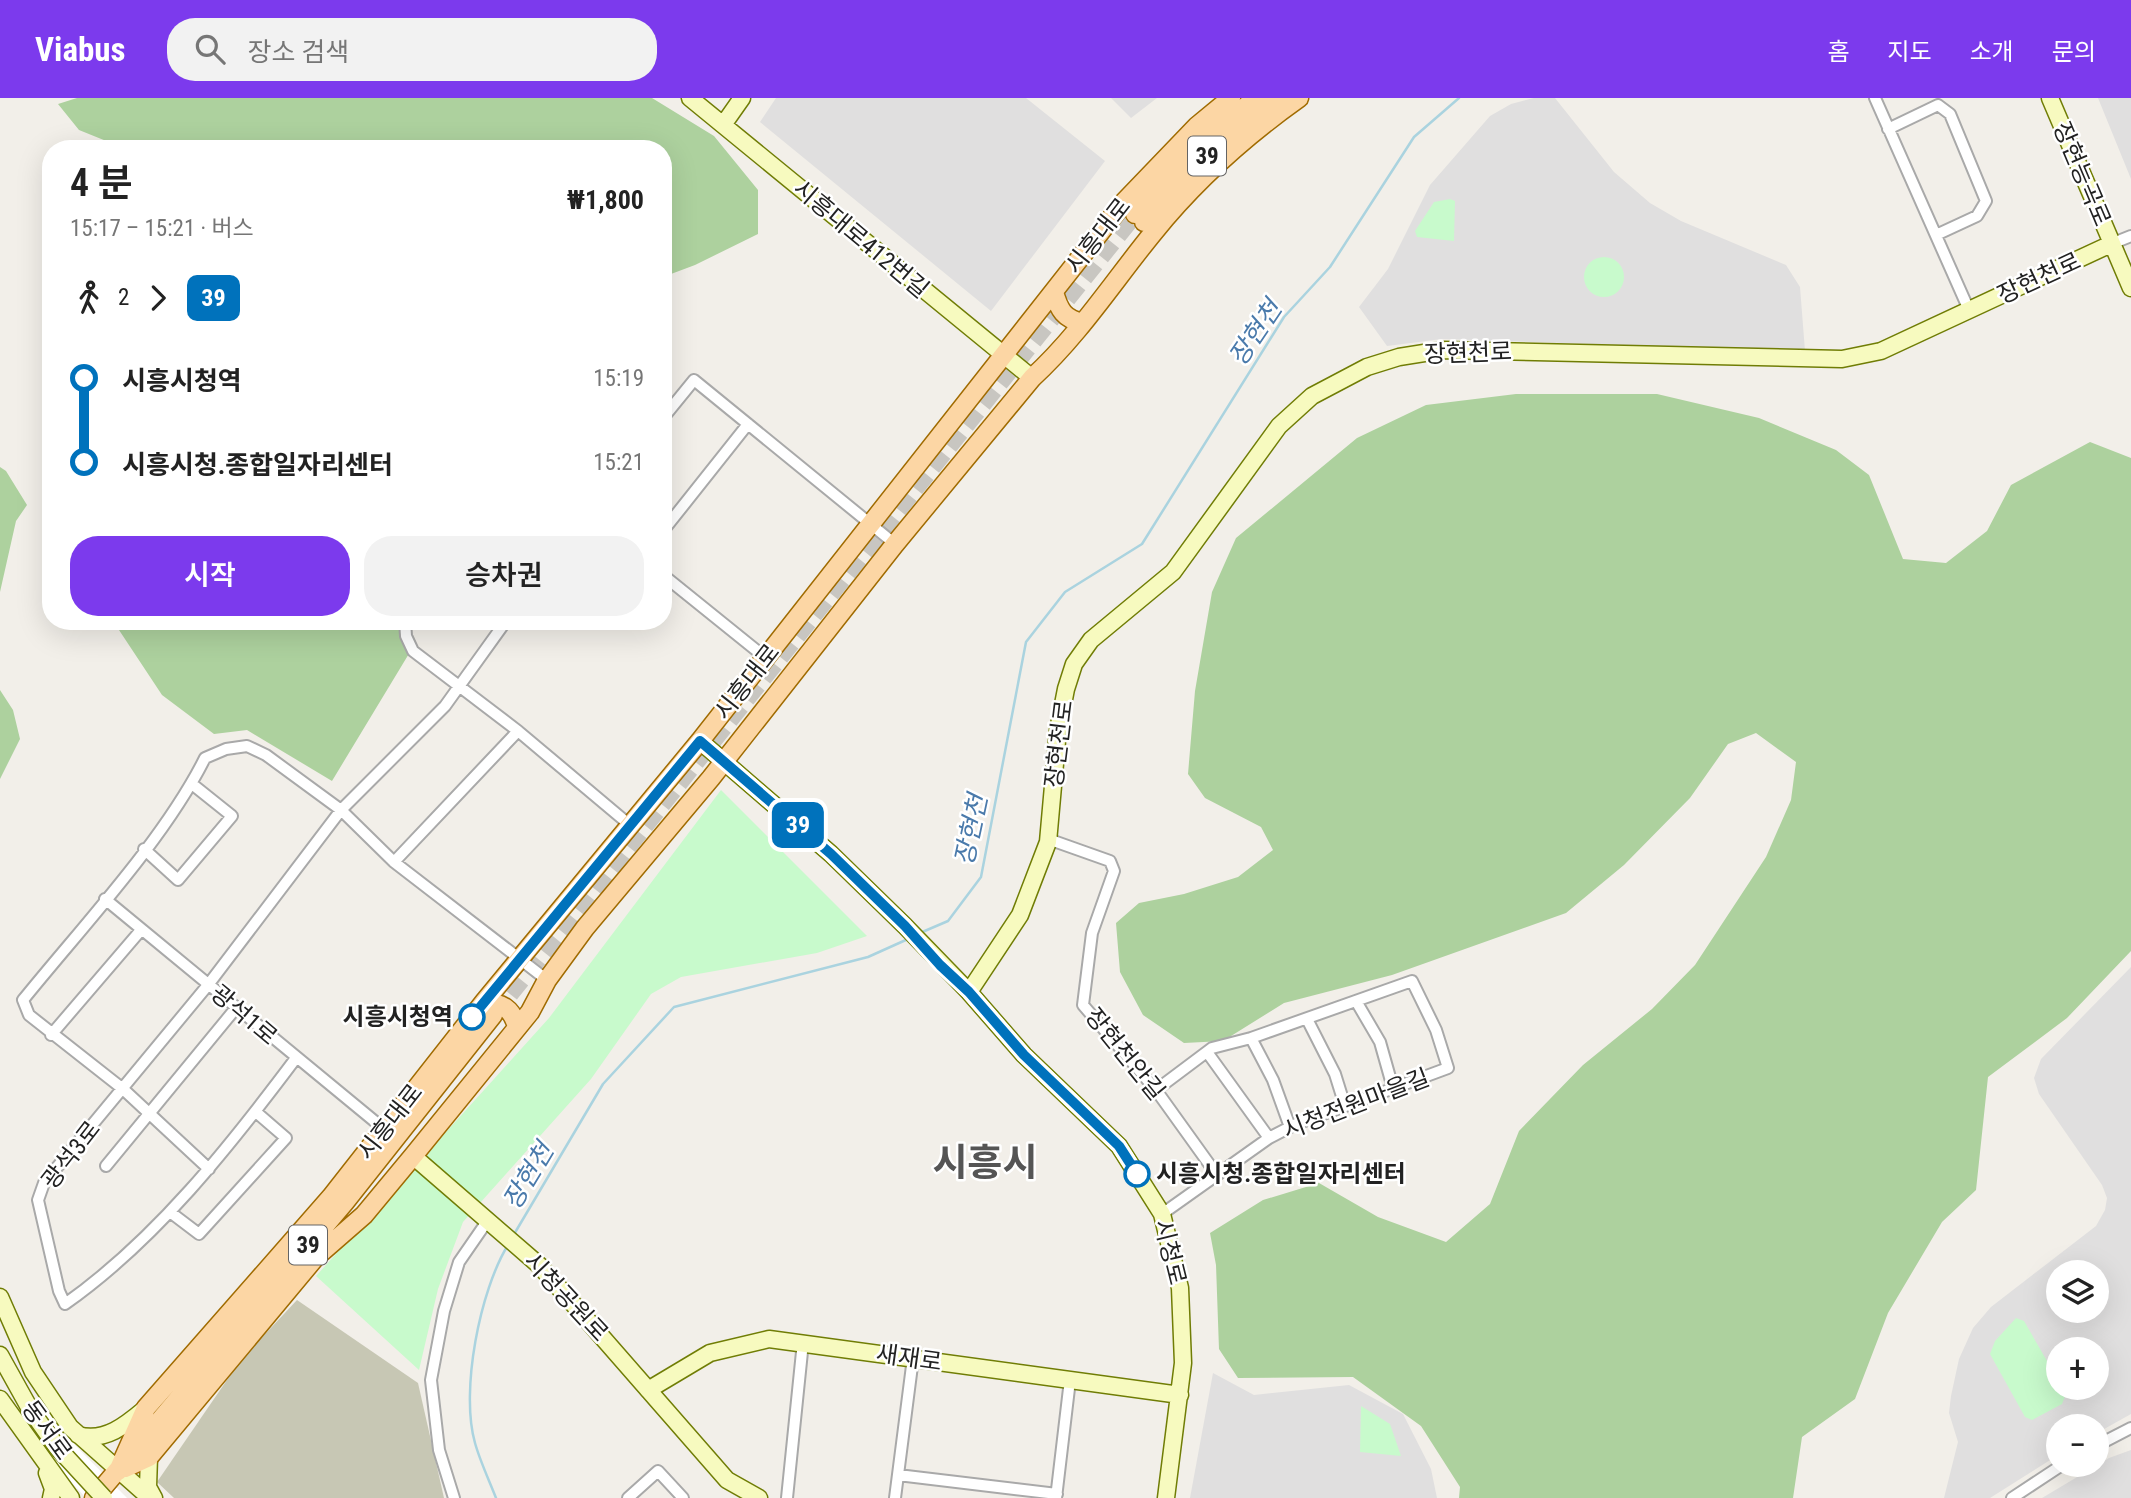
<!DOCTYPE html>
<html lang="ko">
<meta charset="utf-8">
<style>
body{margin:0;font-family:"Roboto Condensed","Noto Sans KR",sans-serif;background:#f2f2f2;color:#222;height:100vh;display:flex;flex-direction:column;font-size:26px;white-space:nowrap}
*{box-sizing:border-box;margin:0}
p{font-size:23px;color:#767676}
.icon{flex:none;width:38px;height:38px;fill:none;stroke:currentColor;stroke-width:2;stroke-linecap:round;stroke-linejoin:round}
.map{position:relative;flex:1;overflow:hidden}
.details{position:absolute;left:42px;top:42px;width:630px;height:490px;display:flex;flex-direction:column;background:#fff;border-radius:28px;box-shadow:0 7px 28px #0002}
.details>*{flex:none}
.badge{padding:0 14px;border-radius:10px;font-size:24px;line-height:46px}
.controls{position:absolute;left:2046px;top:1162px;display:grid;gap:14px}
.controls a{display:grid;place-items:center;width:63px;height:63px;border-radius:50%;background:#fff;box-shadow:0 7px 28px #0002;font-size:35px}
.map>.badge{position:absolute;translate:-50% -50%;box-shadow:0 0 0 4px #fff}
.legs{display:flex;align-items:center;gap:10px;height:77px;padding:0 28px;font-size:23px}
.legs p{margin-inline-start:auto}
.headline{display:flex;align-items:center;justify-content:space-between;height:119px;padding:0 28px}
h1{font-size:38px;font-weight:600;line-height:52px}
.cta{display:flex;gap:14px;margin-top:auto;padding:14px 28px}
.cta a{flex:1;height:80px;border-radius:28px;background:#7c3aed;color:#fff;font-size:28px;font-weight:600;line-height:80px;text-align:center}
.cta a+a{background:#f2f2f2;color:#222}
ul{padding:0 28px;list-style:none}
li{display:flex;align-items:center;gap:24px;height:84px;font-size:26px}
li i{display:grid;place-items:center;width:10px;height:100%;margin:0 9px;background:currentColor}
li i::after{content:'';width:18px;height:18px;margin:-9px;border:5px solid;border-radius:50%;background:#fff}
li p{margin-inline-start:auto}
li:first-child i{background:linear-gradient(#0000 50%,currentColor 0)}
li:last-child i{background:linear-gradient(currentColor 50%,#0000 0)}
header{display:flex;align-items:center;gap:42px;box-sizing:border-box;height:98px;padding:0 35px;background:#7c3aed;color:#fff}
header strong{font-size:33px}
nav{display:flex;gap:38px;margin-inline-start:auto;font-size:24px}
.search{width:490px;height:63px;background:#f2f2f2;display:flex;align-items:center;gap:18px;box-sizing:border-box;padding:0 24px;border-radius:28px;color:#767676;font-size:26px}
.map>svg:first-child{display:block}
.residential{fill:#e0dfdf;fill-rule:evenodd}
.construction{fill:#c7c7b4}
.forest{fill:#add19e}
.park{fill:#c8facc}
.pier{fill:#fff}
.lines{fill:none;stroke-linecap:round;stroke-linejoin:round}
.stream{stroke:#aad3df;stroke-width:2.5}
.primary-tunnel{stroke:#c8c6c1;stroke-width:18;stroke-dasharray:18 9;stroke-linecap:butt}
.street-casing{stroke:#a9a9a9;stroke-width:14}
.secondary-casing{stroke:#707d05;stroke-width:19}
.primary-casing{stroke:#a06b00;stroke-width:21}
.street{stroke:#fff;stroke-width:10}
.secondary{stroke:#f7fabf;stroke-width:16}
.primary{stroke:#fcd6a4;stroke-width:18}
.secondary-bridge-casing{stroke:#707d05;stroke-width:19;stroke-linecap:butt}
.secondary-bridge{stroke:#f7fabf;stroke-width:16}
.line-1-casing{stroke:#fff;stroke-width:16}
.line-1{stroke:#0072bc;stroke-width:10}
.stop-1-dot{fill:#fff;stroke:#0072bc;stroke-width:3.5}
.labels{text-anchor:middle;stroke-width:5;stroke-linejoin:round;paint-order:stroke}
.shield{fill:#fff;stroke:#646464;stroke-width:2}
.shield-label{font-size:23px;font-weight:bold;fill:#222}
.street-label{font-size:24px;fill:#222;stroke:#fff}
.stop-label{font-size:24px;font-weight:bold;fill:#222;stroke:#fff;text-anchor:end}
.water-label{font-size:26px;font-style:italic;fill:#4a7aab;stroke:#fff}
.town-label{font-size:38px;font-weight:bold;fill:#555;stroke:#fff}
</style>
<header>
<strong>Viabus</strong>
<div class="search"><svg class="icon" aria-label="search" viewBox="0 0 24 24"><circle cx="10" cy="10" r="6"/><path d="M15 15l6 6"/></svg>장소 검색</div>
<nav><a>홈</a><a>지도</a><a>소개</a><a>문의</a></nav>
</header>
<div class="map">
<svg width="2131" height="1400" viewBox="0 0 2131 1400">
<rect width="100%" height="100%" fill="#f2efe9"/>
<!-- residential -->
<path class="residential" d="M 776,0 L 1026,0 L 1105,63 L 991,213 L 760,24 Z
M 1111,0 L 1157,0 L 1131,20 Z
M 1534,0 L 1555,0 L 1614,74 L 1650,105 L 1681,123 L 1786,167 L 1800,189 L 1805,253 L 1442,241 L 1387,248 L 1359,209 L 1388,171 L 1430,87 L 1490,18 L 1511,6 Z
M 2098,0 L 2131,0 L 2131,81 Z
M 2131,869 L 2131,1316 L 2097,1335 L 2096,1328 L 2058,1328 L 2058,1357 L 1990,1400 L 1944,1400 L 1958,1344 L 1949,1315 L 1951,1298 L 1959,1261 L 1973,1230 L 1991,1209 L 2096,1128 L 2105,1112 L 2107,1100 L 2102,1087 L 2039,996 L 2034,980 L 2041,961 ZM 2058,1174 L 2096,1174 L 2096,1213 L 2058,1213 ZM 2058,1251 L 2096,1251 L 2096,1290 L 2058,1290 Z
M 1213,1275 L 1254,1297 L 1349,1287 L 1403,1316 L 1431,1371 L 1437,1400 L 1190,1400 Z
M 2131,1352 L 2131,1400 L 2042,1400 L 2109,1360 Z"/>
<!-- construction -->
<path class="construction" d="M 297,1202 L 418,1285 L 444,1400 L 174,1400 L 157,1384 L 240,1263 Z"/>
<!-- forest -->
<path class="forest" d="M 77,0 L 652,0 L 714,38 L 758,92 L 758,136 L 695,167 L 663,179 L 663,51 L 126,51 L 79,32 L 58,6 Z
M 1516,296 L 1657,296 L 1759,320 L 1836,352 L 1869,377 L 1903,461 L 1946,465 L 1987,433 L 2011,387 L 2090,344 L 2131,360 L 2131,853 L 2067,920 L 1988,979 L 1976,1092 L 1942,1124 L 1888,1215 L 1855,1301 L 1802,1339 L 1793,1400 L 1459,1400 L 1460,1389 L 1421,1328 L 1353,1279 L 1238,1280 L 1219,1251 L 1216,1167 L 1210,1135 L 1263,1102 L 1319,1085 L 1378,1119 L 1446,1144 L 1490,1106 L 1519,1033 L 1583,967 L 1652,911 L 1695,867 L 1766,759 L 1791,702 L 1796,664 L 1756,635 L 1728,646 L 1690,700 L 1624,767 L 1566,815 L 1392,877 L 1284,905 L 1223,943 L 1184,945 L 1143,917 L 1120,874 L 1116,825 L 1139,805 L 1184,796 L 1238,779 L 1273,752 L 1261,729 L 1205,700 L 1188,676 L 1195,593 L 1212,494 L 1236,440 L 1357,340 L 1426,307 Z
M 0,369 L 6,373 L 27,407 L 16,423 L 0,494 Z
M 116,523 L 395,523 L 410,554 L 332,683 L 247,632 L 214,636 L 162,597 L 119,532 Z
M 0,592 L 13,612 L 20,641 L 0,681 Z"/>
<!-- park -->
<path class="park" d="M 1450,101 L 1455,103 L 1454,143 L 1417,139 L 1415,133 L 1434,104 Z
M1584 179a20 20 0 1 1 40 0a20 20 0 1 1-40 0Z
M 721,692 L 867,838 L 817,855 L 681,879 L 651,896 L 591,981 L 463,1124 L 438,1191 L 419,1272 L 316,1178 L 549,920 Z
M 2016,1220 L 2024,1223 L 2058,1282 L 2058,1290 L 2062,1290 L 2066,1296 L 2062,1306 L 2032,1322 L 2025,1319 L 1990,1256 L 1995,1243 Z
M 1361,1308 L 1390,1326 L 1401,1358 L 1360,1354 Z"/>
<!-- pier -->
<path class="pier" d="M 43,1304 L 74,1346 L 127,1400 L 86,1400 L 45,1356 L 19,1319 Z"/>
<g class="lines">
<!-- stream -->
<path class="stream" d="M 920,835 L 948,823 L 981,779 L 1026,544 L 1065,494 L 1142,446 L 1284,219 L 1330,169 L 1414,39 L 1459,0
M 513,1138 L 603,986 L 674,909 L 868,859 L 908,841
M 496,1400 C 489,1382 480,1363 475,1345 C 460,1293 480,1192 508,1147"/>
<!-- primary-tunnel -->
<path class="primary-tunnel" d="M 493,917 L 1135,116"/>
<defs>
<path id="street" d="M 1875,0 L 1969,212
M 1888,31 L 1938,7 L 1950,16 L 1986,103 L 1977,118 L 1936,137
M 2111,146 L 2131,138
M 663,320 L 694,282 L 895,446
M 663,433 L 748,326
M 663,477 L 766,560
M 405,523 L 406,538 L 413,553 L 518,633 L 631,728
M 1048,741 L 1110,763 L 1114,773 L 1092,835 L 1083,907 L 1156,992 L 1217,1077
M 144,751 L 178,782 L 232,718 L 192,686
M 394,764 L 518,633
M 105,801 L 384,1031
M 1356,903 L 1380,944 L 1393,990
M 1307,921 L 1335,976 L 1345,1008
M 51,937 L 141,832
M 1251,940 L 1273,982 L 1290,1029
M 1207,954 L 1269,1040
M 296,960 C 230,1048 156,1142 65,1206 L 59,1193 L 38,1102 L 44,1085 L 208,887 L 341,712 L 445,608 L 506,523
M 1156,992 L 1212,950 L 1251,940 L 1412,883 L 1436,932 L 1448,970 L 1294,1027 L 1269,1040 L 1162,1116
M 106,1068 L 236,910
M 209,1071 L 123,991 L 29,917 L 23,902 C 82,829 164,742 205,660 L 226,651 L 247,648 L 266,657 L 341,712 L 394,764 L 547,882
M 170,1114 L 199,1136 L 286,1040 L 256,1014
M 2096,1348 L 2131,1330
M 898,1377 L 1057,1396
M 454,1400 L 439,1352 L 431,1282 L 444,1213 L 459,1164 L 488,1122
M 628,1400 L 658,1373 L 683,1400
M 787,1400 L 803,1244
M 895,1400 L 913,1260
M 1056,1400 L 1070,1282
M 2012,1400 L 2062,1367"/>
<path id="secondary" d="M 690,0 L 1032,280
M 2050,0 L 2131,190
M 723,27 L 742,0
M 700,643 L 831,756 L 905,828 L 969,894 L 1024,957 L 1119,1048 L 1162,1116 L 1180,1190 L 1183,1265 L 1166,1400
M 969,894 L 1020,817 L 1048,744 L 1058,632 L 1066,591 L 1074,566 L 1091,542 L 1173,474 L 1279,328 L 1312,298 L 1367,269 L 1399,259 L 1443,252 L 1842,261 L 1881,253 L 2111,146
M 413,1058 L 540,1168 L 727,1382 L 759,1400
M 0,1199 L 33,1274 L 70,1329 L 150,1400
M 0,1257 L 30,1311
M 648,1292 L 710,1255 L 769,1241 L 1180,1297
M 0,1301 L 71,1400
M 78,1337 C 105,1345 127,1326 146,1310
M 149,1359 L 148,1389 L 154,1400
M 47,1375 L 53,1391 L 51,1400"/>
<path id="primary" d="M 1135,116 L 1194,51 L 1256,0
M 1144,124 L 1202,61 L 1277,0
M 1054,194 C 1059,212 1064,221 1083,225
M 484,904 C 502,905 512,910 517,929
M 317,1158 L 364,1117 L 413,1058 L 530,914 L 547,882 L 585,830 L 711,680 L 895,446 L 1032,280 C 1079,237 1113,184 1153,135 C 1195,83 1244,39 1299,0
M 125,1370 L 149,1359 L 324,1149
M 118,1373 L 146,1310 L 331,1099 L 484,904 L 700,643 L 1124,104 L 1197,28 L 1231,0
M 94,1400 L 345,1104 L 493,917"/>
</defs>
<!-- street casing -->
<use href="#street" class="street-casing"/>
<!-- secondary casing -->
<use href="#secondary" class="secondary-casing"/>
<!-- primary casing -->
<use href="#primary" class="primary-casing"/>
<!-- street -->
<use href="#street" class="street"/>
<!-- secondary -->
<use href="#secondary" class="secondary"/>
<!-- primary -->
<use href="#primary" class="primary"/>
<defs>
<path id="secondary-bridge" d="M 30,1311 L 57,1349 L 104,1400"/>
</defs>
<!-- secondary-bridge casing -->
<use href="#secondary-bridge" class="secondary-bridge-casing"/>
<!-- secondary-bridge -->
<use href="#secondary-bridge" class="secondary-bridge"/>
</g>
<g class="lines">
<defs>
<path id="line-1" d="M 472,919 L 700,643 L 831,756 L 905,828 L 940,867 L 969,894 L 1024,957 L 1119,1048 L 1137,1076"/>
</defs>
<!-- line-1 casing -->
<use href="#line-1" class="line-1-casing"/>
<!-- line-1 -->
<use href="#line-1" class="line-1"/>
</g>
<!-- markers -->
<g class="stop-1-dot">
<circle cx="472" cy="919" r="12"/>
<circle cx="1137" cy="1076" r="12"/>
</g>
<g class="labels">
<!-- shield labels -->
<g class="shield">
<rect x="1188" y="38.5" width="38" height="39" rx="5"/>
<rect x="289" y="1127.5" width="38" height="39" rx="5"/>
</g>
<g class="shield-label">
<text x="1207" y="66">39</text>
<text x="308" y="1155">39</text>
</g>
<!-- street labels -->
<g class="street-label">
<text transform="translate(2082 76) rotate(67)" y="8">장현능곡로</text>
<text transform="translate(1098 138) rotate(-52)" y="8">시흥대로</text>
<text transform="translate(861 141) rotate(40)" y="8">시흥대로412번길</text>
<text transform="translate(2039 180) rotate(-25)" y="8">장현천로</text>
<text transform="translate(1468 255) rotate(-2)" y="8">장현천로</text>
<text transform="translate(747 584) rotate(-52)" y="8">시흥대로</text>
<text transform="translate(1059 646) rotate(-83)" y="8">장현천로</text>
<text transform="translate(244 917) rotate(40)" y="8">광석1로</text>
<text transform="translate(1125 956) rotate(51)" y="8">장현천안길</text>
<text transform="translate(1356 1006) rotate(-21)" y="8">시청전원마을길</text>
<text transform="translate(390 1024) rotate(-52)" y="8">시흥대로</text>
<text transform="translate(71 1057) rotate(-52)" y="8">광석3로</text>
<text transform="translate(1170 1154) rotate(76)" y="8">시청로</text>
<text transform="translate(566 1199) rotate(47)" y="8">시청공원로</text>
<text transform="translate(909 1260) rotate(8)" y="8">새재로</text>
<text transform="translate(47 1332) rotate(54)" y="8">동서로</text>
</g>
<!-- stop labels -->
<g class="stop-label">
<text x="453" y="927">시흥시청역</text>
<text x="1156" y="1084" text-anchor="start">시흥시청.종합일자리센터</text>
</g>
<!-- water labels -->
<g class="water-label">
<text transform="translate(1255 235) rotate(-56)" y="9">장현천</text>
<text transform="translate(971 732) rotate(-78)" y="9">장현천</text>
<text transform="translate(528 1078) rotate(-59)" y="9">장현천</text>
</g>
<!-- town labels -->
<g class="town-label">
<text x="985" y="1078">시흥시</text>
</g>
</g>
</svg>
<div class="controls">
<a><svg class="icon" aria-label="layers" viewBox="0 0 24 24"><path d="M12 4l9 5-9 5-9-5zM3 14l9 5 9-5"/></svg></a>
<a>+</a>
<a>−</a>
</div>
<b class="badge" style="left:798px;top:727px;background:#0072bc;color:#fff">39</b>
<section class="details">
<div class="headline"><div><h1>4 분</h1><p>15:17 – 15:21 · 버스</p></div><b>₩1,800</b></div>
<div class="legs"><svg class="icon" aria-label="walk" viewBox="0 0 24 24"><circle cx="13" cy="4" r="2"/><path d="M13 8l-2 6 4 7M11 14l-3 7M7 12l3-4h3l4 4"/></svg>2<svg class="icon" aria-label="forward" viewBox="0 0 24 24"><path d="M9 5l7 7-7 7"/></svg><b class="badge" style="background:#0072bc;color:#fff">39</b></div>
<ul>
<li><i style="color:#0072bc"></i><b>시흥시청역</b><p>15:19</p></li>
<li><i style="color:#0072bc"></i><b>시흥시청.종합일자리센터</b><p>15:21</p></li>
</ul>
<div class="cta"><a>시작</a><a>승차권</a></div>
</section>
</div>
